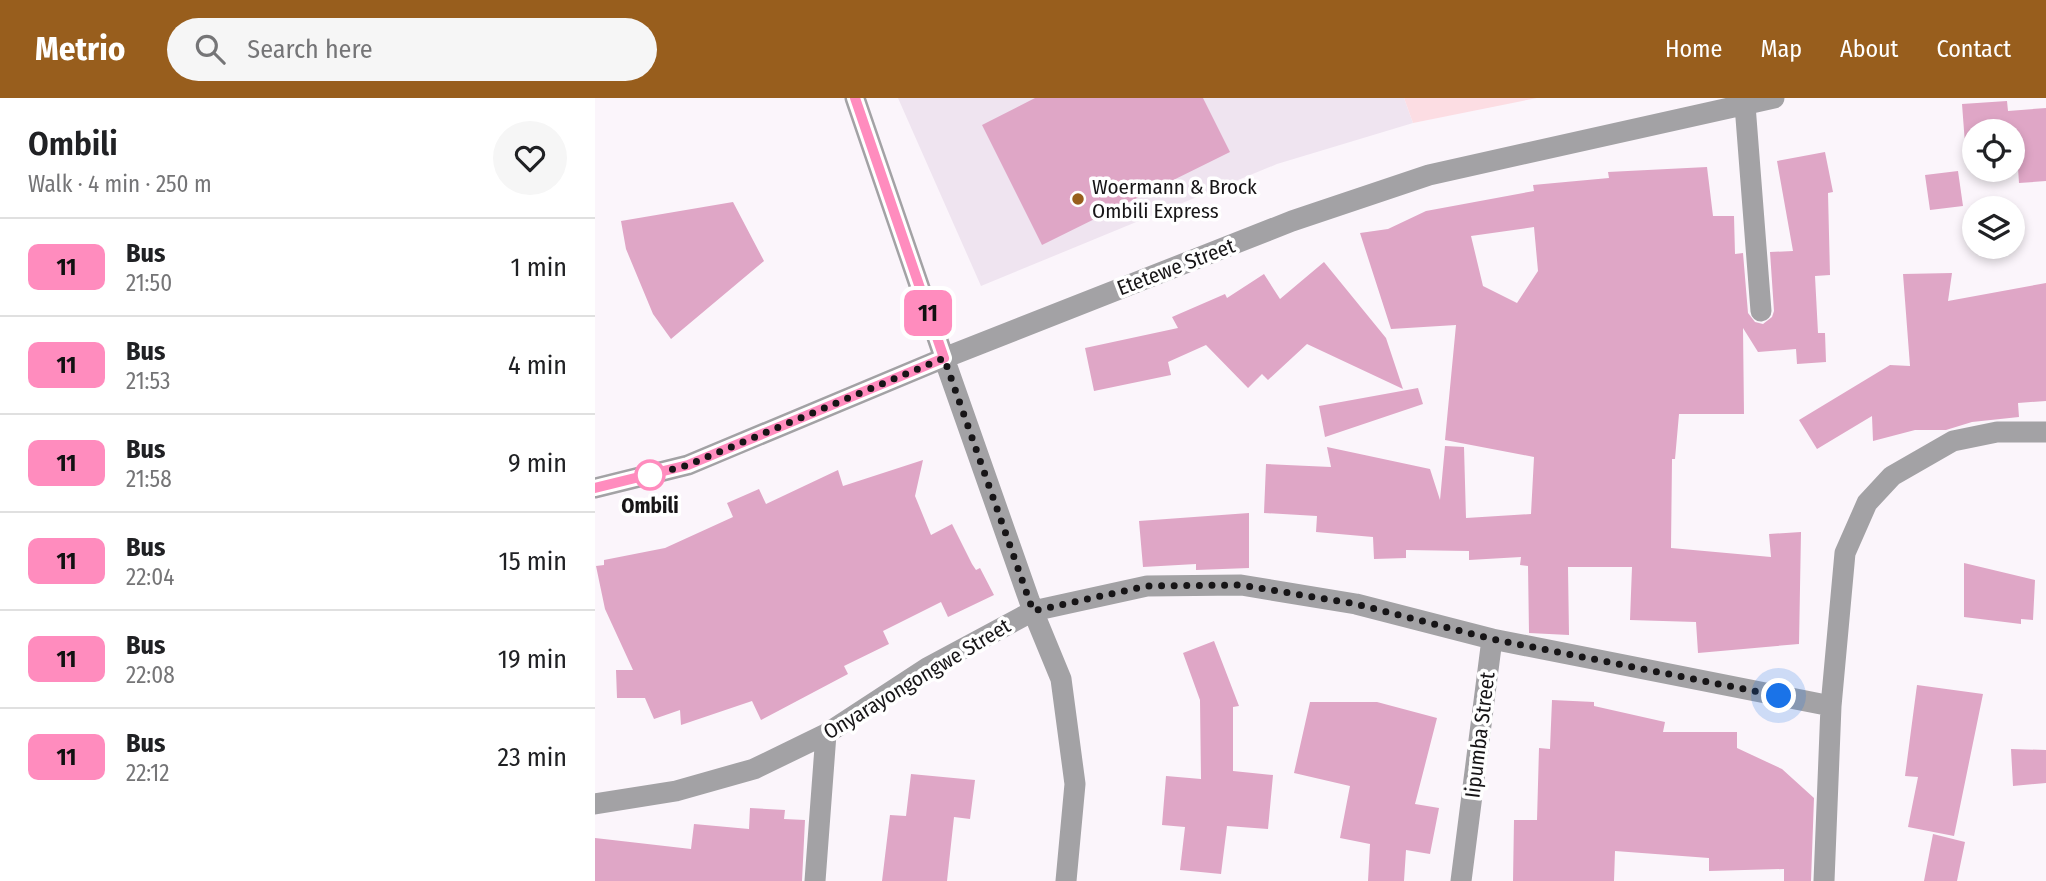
<!DOCTYPE html>
<meta charset="utf-8">
<style>
body{margin:0;font-family:"Fira Sans Condensed",sans-serif;background:#f6f6f6;color:#202124;height:100vh;display:flex;flex-direction:column;font-size:26px;white-space:nowrap}
*{box-sizing:border-box;margin:0}
p{font-size:23px;color:#757577}
.icon{flex:none;width:38px;height:38px;fill:none;stroke:currentColor;stroke-width:2;stroke-linecap:round;stroke-linejoin:round}
.map{position:relative;flex:1;overflow:hidden}
.sheet{display:flex;flex-direction:column;background:#fff;width:595px}
.sheet>*{flex:none}
.badge{padding:0 14px;border-radius:10px;font-size:24px;line-height:46px}
.buttons{position:absolute;left:1367px;top:21px;display:grid;gap:14px}
.buttons a{display:grid;place-items:center;width:63px;height:63px;border-radius:50%;background:#fff;box-shadow:0 4px 10px #0003;font-size:35px}
.you{position:absolute;width:35px;height:35px;margin:-18px;border:5px solid #fff;border-radius:50%;background:#1a73e8;box-shadow:0 0 0 10px #1a73e833}
.map>.badge{position:absolute;translate:-50% -50%;box-shadow:0 0 0 4px #fff}
.round{display:grid;place-items:center;flex:none;width:74px;height:74px;border-radius:37px;background:#f6f6f6}
.overview{display:flex;align-items:center;justify-content:space-between;height:119px;padding:0 28px}
h1{font-size:33px;font-weight:600;line-height:52px}
ul{padding:0;list-style:none}
li{display:flex;align-items:center;gap:21px;height:98px;padding:0 28px;border-top:2px solid #e0e0e0}
li div{flex:1}
li b{display:block;font-size:26px}
li em{font-style:normal}
li .badge{min-width:77px;font-weight:700;text-align:center}
header{display:flex;align-items:center;gap:42px;box-sizing:border-box;height:98px;padding:0 35px;background:#985e1d;color:#fff}
header strong{font-size:33px}
nav{display:flex;gap:38px;margin-inline-start:auto;font-size:24px}
.search{width:490px;height:63px;background:#f6f6f6;display:flex;align-items:center;gap:18px;box-sizing:border-box;padding:0 24px;border-radius:38px;color:#757577;font-size:26px}
main{display:flex;flex:1;min-height:0}
.map>svg:first-child{display:block}
.built{fill:#efe4f0}
.green{fill:#fcdde3}
.building{fill:#dfa6c6;fill-rule:evenodd}
.lines{fill:none;stroke-linecap:round;stroke-linejoin:round}
.street{stroke:#a3a2a5;stroke-width:21}
.line-casing{stroke:#fff;stroke-width:16}
.line{stroke:#ff8cbe;stroke-width:10}
.walk{stroke:#171517;stroke-width:7;stroke-dasharray:0 12.6}
.poi-dot{fill:#985e1d;stroke:#fff;stroke-width:2.5}
.stop-dot{fill:#fff;stroke:#ff8cbe;stroke-width:3.5}
.labels{text-anchor:middle;stroke-width:7;stroke-linejoin:round;paint-order:stroke}
.poi-label{font-size:21px;fill:#171517;stroke:#fff;text-anchor:start}
.street-label{font-size:21px;fill:#171517;stroke:#fff}
.stop-label{font-size:21px;font-weight:bold;fill:#171517;stroke:#fff}
</style>
<header>
<strong>Metrio</strong>
<div class="search"><svg class="icon" aria-label="search" viewBox="0 0 24 24"><circle cx="10" cy="10" r="6"/><path d="M15 15l6 6"/></svg>Search here</div>
<nav><a>Home</a><a>Map</a><a>About</a><a>Contact</a></nav>
</header>
<main>
<section class="sheet">
<div class="overview"><div><h1>Ombili</h1><p>Walk · 4 min · 250 m</p></div><a class="round"><svg class="icon" aria-label="heart" viewBox="0 0 24 24"><path d="M12 20l-8-8c-3-5 5-10 8-4 3-6 11-1 8 4z"/></svg></a></div>
<ul>
<li><span class="badge" style="background:#ff8cbe;color:#111">11</span><div><b>Bus</b><p>21:50</p></div><em>1 min</em></li>
<li><span class="badge" style="background:#ff8cbe;color:#111">11</span><div><b>Bus</b><p>21:53</p></div><em>4 min</em></li>
<li><span class="badge" style="background:#ff8cbe;color:#111">11</span><div><b>Bus</b><p>21:58</p></div><em>9 min</em></li>
<li><span class="badge" style="background:#ff8cbe;color:#111">11</span><div><b>Bus</b><p>22:04</p></div><em>15 min</em></li>
<li><span class="badge" style="background:#ff8cbe;color:#111">11</span><div><b>Bus</b><p>22:08</p></div><em>19 min</em></li>
<li><span class="badge" style="background:#ff8cbe;color:#111">11</span><div><b>Bus</b><p>22:12</p></div><em>23 min</em></li>
</ul>
</section>
<div class="map">
<svg width="1451" height="783" viewBox="0 0 1451 783">
<rect width="100%" height="100%" fill="#fbf5fb"/>
<!-- built -->
<path class="built" d="M 303,0 L 809,0 L 818,25 L 682,66 L 386,188 Z"/>
<!-- green -->
<path class="green" d="M 809,0 L 942,0 L 818,25 Z"/>
<!-- building -->
<path class="building" d="M 440,0 L 608,0 L 635,54 L 447,147 L 387,27 Z
M 1412,3 L 1413,13 L 1451,10 L 1451,83 L 1424,85 L 1422,55 L 1418,56 L 1418,33 L 1379,33 L 1379,59 L 1371,59 L 1367,6 Z
M 1230,54 L 1238,94 L 1233,95 L 1235,177 L 1220,178 L 1223,235 L 1230,235 L 1231,264 L 1202,266 L 1201,251 L 1163,254 L 1148,230 L 1149,316 L 1084,316 L 1080,361 L 1077,361 L 1076,450 L 1176,459 L 1174,436 L 1206,434 L 1204,546 L 1103,555 L 1101,524 L 1035,522 L 1037,469 L 973,469 L 974,537 L 934,535 L 933,468 L 925,467 L 926,459 L 874,462 L 874,453 L 811,452 L 811,460 L 779,461 L 778,439 L 721,434 L 722,418 L 669,415 L 671,366 L 736,369 L 732,349 L 835,371 L 845,402 L 850,348 L 869,349 L 871,420 L 936,416 L 939,359 L 850,342 L 861,227 L 796,231 L 765,135 L 793,131 L 831,113 L 939,93 L 938,87 L 1014,80 L 1013,74 L 1112,69 L 1118,118 L 1139,118 L 1140,156 L 1148,155 L 1153,215 L 1160,224 L 1168,226 L 1177,219 L 1179,213 L 1175,154 L 1198,153 L 1182,63 ZM 939,129 L 943,173 L 922,205 L 888,188 L 876,138 Z
M 1363,73 L 1368,108 L 1335,112 L 1330,77 Z
M 138,104 L 169,163 L 76,241 L 58,216 L 31,151 L 26,123 Z
M 729,164 L 791,240 L 808,291 L 712,246 L 673,282 L 667,276 L 653,290 L 611,247 L 573,264 L 576,277 L 499,293 L 490,250 L 583,230 L 577,219 L 630,196 L 632,200 L 669,176 L 685,201 Z
M 1357,175 L 1353,203 L 1451,185 L 1451,303 L 1423,305 L 1424,319 L 1377,324 L 1351,332 L 1320,332 L 1278,343 L 1277,318 L 1222,351 L 1204,322 L 1295,267 L 1315,268 L 1308,176 Z
M 823,290 L 828,306 L 730,339 L 724,308 Z
M 328,362 L 320,398 L 336,437 L 357,426 L 377,466 L 381,472 L 385,470 L 399,497 L 353,519 L 346,504 L 288,533 L 294,546 L 249,568 L 253,576 L 166,622 L 157,603 L 86,627 L 85,612 L 59,621 L 50,600 L 22,600 L 21,572 L 38,572 L 10,511 L 1,468 L 9,467 L 9,462 L 70,450 L 138,419 L 132,405 L 164,391 L 171,406 L 243,372 L 248,388 Z
M 654,415 L 654,470 L 601,472 L 601,466 L 548,469 L 544,423 Z
M 1369,465 L 1440,482 L 1438,522 L 1426,521 L 1426,526 L 1369,519 Z
M 619,543 L 644,608 L 638,609 L 638,673 L 678,677 L 673,731 L 632,728 L 626,776 L 585,772 L 590,729 L 567,727 L 571,678 L 606,681 L 605,602 L 588,555 Z
M 1322,587 L 1388,596 L 1359,738 L 1313,729 L 1323,679 L 1310,678 Z
M 957,602 L 999,604 L 999,608 L 1070,624 L 1068,634 L 1142,634 L 1142,650 L 1187,671 L 1219,700 L 1216,783 L 1189,783 L 1189,771 L 1114,773 L 1114,760 L 1020,753 L 1019,783 L 918,783 L 919,722 L 942,722 L 944,650 L 955,651 Z
M 715,604 L 782,604 L 842,620 L 820,706 L 844,710 L 835,756 L 811,752 L 809,783 L 773,783 L 775,746 L 745,740 L 755,688 L 699,675 Z
M 1416,651 L 1451,652 L 1451,685 L 1418,688 Z
M 316,676 L 380,682 L 375,721 L 359,719 L 352,783 L 287,783 L 295,717 L 311,718 Z
M 155,710 L 190,712 L 189,721 L 210,722 L 207,783 L 0,783 L 0,740 L 96,751 L 99,726 L 154,731 Z
M 1338,736 L 1370,744 L 1362,783 L 1329,783 Z"/>
<g class="lines">
<!-- street -->
<path class="street" d="M 260,0 L 349,260 L 438,513 L 466,581 L 480,686 L 471,783
M 1150,7 L 1166,213
M 0,390 L 93,367 L 349,260 L 697,123 L 834,77 L 1179,0
M 0,706 L 81,693 L 159,671 L 231,636 L 332,570 L 438,513 L 552,488 L 646,487 L 761,506 L 897,541
M 220,783 L 231,636
M 866,783 L 897,541 L 1236,608
M 1229,783 L 1236,608 L 1250,455 L 1272,405 L 1297,378 L 1358,343 L 1402,334 L 1451,334"/>
</g>
<g class="lines">
<defs>
<path id="line" d="M 0,390 L 93,367 L 349,260 L 260,0"/>
</defs>
<!-- line casing -->
<use href="#line" class="line-casing"/>
<!-- line -->
<use href="#line" class="line"/>
<!-- walk -->
<path class="walk" d="M 55,377 L 48,379 L 93,367 L 349,260 L 438,513 L 552,488 L 646,487 L 761,506 L 897,541 L 1184,598"/>
</g>
<!-- markers -->
<circle class="poi-dot" cx="483" cy="101" r="7"/>
<circle class="stop-dot" cx="55" cy="377" r="14"/>
<g class="labels">
<!-- poi labels -->
<g class="poi-label">
<text x="497" y="96">Woermann &amp; Brock<tspan x="497" dy="24">Ombili Express</tspan></text>
</g>
<!-- street labels -->
<g class="street-label">
<text transform="translate(581 169) rotate(-21)" y="7">Etetewe Street</text>
<text transform="translate(322 581) rotate(-31)" y="7">Onyarayongongwe Street</text>
<text transform="translate(885 637) rotate(-83)" y="7">Iipumba Street</text>
</g>
<!-- stop labels -->
<g class="stop-label">
<text x="55" y="415">Ombili</text>
</g>
</g>
</svg>
<div class="buttons">
<a><svg class="icon" aria-label="locate" viewBox="0 0 24 24"><circle cx="12" cy="12" r="6"/><path d="M12 2v4M12 18v4M2 12h4M18 12h4"/></svg></a>
<a><svg class="icon" aria-label="layers" viewBox="0 0 24 24"><path d="M12 4l9 5-9 5-9-5zM3 14l9 5 9-5"/></svg></a>
</div>
<div class="you" style="left:1184px;top:598px"></div>
<b class="badge" style="left:333px;top:215px;background:#ff8cbe;color:#111">11</b>
</div>
</main>
